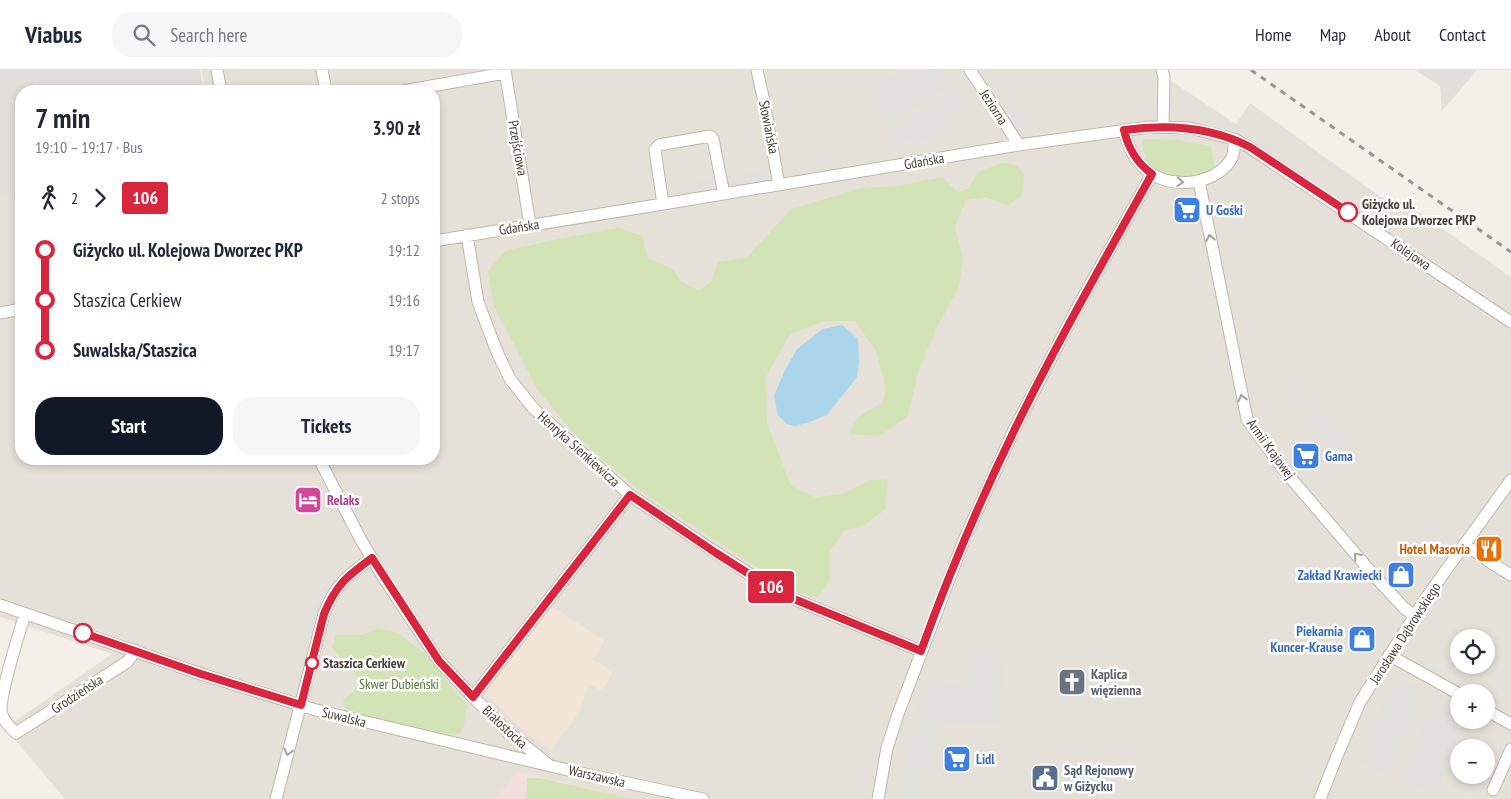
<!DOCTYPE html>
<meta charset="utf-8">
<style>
body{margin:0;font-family:"PT Sans Narrow",sans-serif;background:#f6f6f7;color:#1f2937;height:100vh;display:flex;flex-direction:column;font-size:19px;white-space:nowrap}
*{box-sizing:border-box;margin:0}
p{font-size:16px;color:#747a83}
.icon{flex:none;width:28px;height:28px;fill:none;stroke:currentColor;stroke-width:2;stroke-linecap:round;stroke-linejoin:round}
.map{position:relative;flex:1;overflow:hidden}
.details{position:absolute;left:15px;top:15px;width:425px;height:380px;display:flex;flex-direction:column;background:#fff;border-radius:20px;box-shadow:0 2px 8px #0003}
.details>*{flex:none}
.badge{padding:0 10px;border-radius:4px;font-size:18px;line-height:32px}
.tools{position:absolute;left:1450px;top:559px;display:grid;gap:10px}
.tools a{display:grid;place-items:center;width:45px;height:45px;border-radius:50%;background:#fff;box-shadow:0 2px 8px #0003;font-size:25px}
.map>.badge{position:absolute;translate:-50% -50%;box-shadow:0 0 0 2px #fff}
.legs{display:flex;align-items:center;gap:8px;height:55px;padding:0 20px;font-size:16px}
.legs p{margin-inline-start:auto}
.headline{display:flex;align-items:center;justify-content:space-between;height:85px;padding:0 20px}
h1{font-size:28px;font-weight:800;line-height:38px}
.primary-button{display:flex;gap:10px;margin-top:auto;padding:10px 20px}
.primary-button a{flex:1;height:58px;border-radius:20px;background:#111827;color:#fff;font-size:20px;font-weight:800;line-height:58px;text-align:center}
.primary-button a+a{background:#f6f6f7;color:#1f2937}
ul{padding:0 20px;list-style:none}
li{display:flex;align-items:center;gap:18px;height:50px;font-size:19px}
li i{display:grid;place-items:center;width:8px;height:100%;margin:0 6px;background:currentColor}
li i::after{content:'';width:12px;height:12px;margin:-6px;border:4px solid;border-radius:50%;background:#fff}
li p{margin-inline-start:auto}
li:first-child i{background:linear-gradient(#0000 50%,currentColor 0)}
li:last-child i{background:linear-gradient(currentColor 50%,#0000 0)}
header{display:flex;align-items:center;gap:30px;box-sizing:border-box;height:70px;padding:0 25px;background:#fff;border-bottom:1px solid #e0e1e3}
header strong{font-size:24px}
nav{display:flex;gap:28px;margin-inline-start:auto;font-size:18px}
.search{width:350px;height:45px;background:#f6f6f7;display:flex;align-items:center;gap:12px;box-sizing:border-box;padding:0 18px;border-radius:20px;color:#747a83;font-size:19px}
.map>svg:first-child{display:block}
.residential{fill:#e6e1d8;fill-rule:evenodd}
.commercial{fill:#f3e5d6}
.industrial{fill:#e3deda}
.medical{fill:#f2dfde}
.green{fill:#d2e4b6}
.parking{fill:#e2e0dd}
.water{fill:#abd5ea}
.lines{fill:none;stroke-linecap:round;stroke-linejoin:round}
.minor-casing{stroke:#beb6ac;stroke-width:13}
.minor{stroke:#fff;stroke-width:11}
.rail{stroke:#979797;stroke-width:3;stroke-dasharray:6 6;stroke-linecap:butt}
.oneway{stroke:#a29f9c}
.line-1-casing{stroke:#fff;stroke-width:11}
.line-1{stroke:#d7263d;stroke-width:8}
.stop-1-dot{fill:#fff;stroke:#d7263d;stroke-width:2.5}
.labels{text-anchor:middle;stroke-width:5;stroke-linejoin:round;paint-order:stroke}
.street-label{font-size:14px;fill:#463f38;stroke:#fff}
.stop-label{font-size:14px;font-weight:bold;fill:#463f38;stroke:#fff;text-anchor:start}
.shop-label{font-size:14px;font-weight:bold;fill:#366cbe;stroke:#fff;text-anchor:start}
.hotel-label{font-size:14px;font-weight:bold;fill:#b23c85;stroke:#fff;text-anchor:start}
.food-label{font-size:14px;font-weight:bold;fill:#c56008;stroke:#fff;text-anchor:end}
.worship-label{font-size:14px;font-weight:bold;fill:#5b616d;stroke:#fff;text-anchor:start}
.park-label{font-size:14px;fill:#4f7330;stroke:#fff}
.service-label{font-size:14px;font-weight:bold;fill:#4e5e75;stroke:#fff;text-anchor:start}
</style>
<header>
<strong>Viabus</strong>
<div class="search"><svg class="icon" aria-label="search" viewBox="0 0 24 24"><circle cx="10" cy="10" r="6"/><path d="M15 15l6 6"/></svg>Search here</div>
<nav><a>Home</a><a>Map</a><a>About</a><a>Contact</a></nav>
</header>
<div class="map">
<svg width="1511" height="729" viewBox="0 0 1511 729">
<rect width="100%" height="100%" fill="#f3efe9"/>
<!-- residential -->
<path class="residential" d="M 201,0 L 1155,0 L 1236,54 L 1250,33 L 1398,140 L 1420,143 L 1511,207 L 1511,729 L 65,729 L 5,658 L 112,584 L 0,547 L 0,112 L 21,108 L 21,389 L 434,389 L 434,21 L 206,21 ZM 1459,568 L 1486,568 L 1486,595 L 1459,595 ZM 1459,622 L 1486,622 L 1486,650 L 1459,650 ZM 1459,678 L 1486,678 L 1486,705 L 1459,705 Z"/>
<!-- commercial -->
<path class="commercial" d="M 553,537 L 605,571 L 593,589 L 613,602 L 602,621 L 589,614 L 579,643 L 551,680 L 526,663 L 483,621 L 547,539 Z"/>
<!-- industrial -->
<path class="industrial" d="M 0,0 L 200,0 L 204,21 L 21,21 L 21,122 L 0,126 Z
M 1415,0 L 1477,0 L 1442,41 L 1440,16 Z"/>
<!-- medical -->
<path class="medical" d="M 517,701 L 633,729 L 496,729 Z"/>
<!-- green -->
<path class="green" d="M 1146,69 L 1176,70 L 1211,76 L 1215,97 C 1194,113 1161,110 1144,89 L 1147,87 L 1142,78 L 1143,71 Z
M 1002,93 L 1016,95 L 1024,104 L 1022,125 L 1008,136 L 986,127 L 966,130 L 955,157 L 963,187 L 959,217 L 939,254 L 919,298 L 908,346 L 880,366 L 849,364 C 858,343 863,343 883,333 L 886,317 L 876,281 L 855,251 L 825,251 L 790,264 L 766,307 L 767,353 L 791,416 L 815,427 L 842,424 L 870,410 L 888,409 L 885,440 L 863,456 L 845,460 L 830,481 L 830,511 L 818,527 L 795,522 L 638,420 L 576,366 L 537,319 L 494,236 L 488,201 L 505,181 L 553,170 L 618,158 L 642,166 L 648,189 L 672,198 L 682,212 L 699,220 L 711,212 L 718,192 L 747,187 L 791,139 L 861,118 L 898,116 L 942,107 L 958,122 L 969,118 L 978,102 Z
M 378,558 L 398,563 L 422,581 L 435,595 L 452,618 L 467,634 L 464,656 L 459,664 L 447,666 L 412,659 L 364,646 L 345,638 L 343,630 L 351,624 L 360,613 L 347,590 L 339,587 L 332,577 L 336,565 L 363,565 Z
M 527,708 L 540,708 L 631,729 L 526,729 Z"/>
<!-- parking -->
<path class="parking" d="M 902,0 L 933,0 L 946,18 L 894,54 L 871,21 Z
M 953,20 L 967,40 L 915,76 L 910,69 L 897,78 L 888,65 Z
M 1014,24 L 1033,53 L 1019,60 L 1002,33 Z
M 1271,50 L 1394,136 L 1392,140 L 1268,55 Z
M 762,101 L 769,108 L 769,112 L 673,127 L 671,118 L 685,113 Z
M 1294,309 L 1350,372 L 1337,383 L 1282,320 Z
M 333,505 L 340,506 L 330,521 L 317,550 L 312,565 L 305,565 L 310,545 L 319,524 Z
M 965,586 L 1003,588 L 1000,655 L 934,652 L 931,702 L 922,702 L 921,729 L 905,729 L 908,670 L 916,670 L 918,634 L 939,612 L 964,613 Z
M 1420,589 L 1481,622 L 1466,622 L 1415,595 Z
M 1395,607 L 1423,619 L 1386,704 L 1359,692 Z
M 1436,629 L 1459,639 L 1459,650 L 1469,650 L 1437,725 L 1401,709 Z"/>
<!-- water -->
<path class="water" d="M 842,255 L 858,269 L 859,293 L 857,307 L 827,345 L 807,353 L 795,356 L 787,354 L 778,345 L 774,326 L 785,300 L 797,279 L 823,259 Z"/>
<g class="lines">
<defs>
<path id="minor" d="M 217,0 L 221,21
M 322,0 L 326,21
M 505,0 L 530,155
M 757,0 L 763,27 L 779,115
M 970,0 L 1019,75
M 1162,0 L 1164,7 L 1163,56
M 403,21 L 505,3
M 1124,60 C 1127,74 1133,87 1143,97 C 1165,120 1212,117 1230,91 C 1235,85 1234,76 1234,69
M 1199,111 L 1247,349 L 1283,399 L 1371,502 L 1404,538 L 1415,546
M 663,134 L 655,80 L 659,75 L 710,66 L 713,69 L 724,124
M 467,165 L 478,232 L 497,282 L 510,309 L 533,338 L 579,380 L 630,425 L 700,472 L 765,514 L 789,527 L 813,537 L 921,581
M 434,171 L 663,134 L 1019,75 L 1149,57 L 1190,58 L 1234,69 L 1249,77 L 1511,252
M 0,243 L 21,239
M 319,389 L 361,470 L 385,510 L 439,591 L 473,627 L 509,663 L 548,694
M 1464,474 L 1493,494 L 1511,505
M 0,535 L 201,604 L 316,640 L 576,702 L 703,729
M 25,544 C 19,563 0,625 1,641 C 3,651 10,657 16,663 L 127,592 L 131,587 L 134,580
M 1389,585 L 1459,624
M 473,627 L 630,425
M 1486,640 L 1511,654
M 1493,720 L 1511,679
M 276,729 L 324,544 C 335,515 347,506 372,488
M 878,729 L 887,678 L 898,644 L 964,470 L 1014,360 L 1075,242 L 1152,104
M 1320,729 L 1337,686 L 1360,632 L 1426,528 L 1511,410"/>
</defs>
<!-- minor casing -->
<use href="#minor" class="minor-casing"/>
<!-- minor -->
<use href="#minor" class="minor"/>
<!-- rail -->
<path class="rail" d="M 1251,0 L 1511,182"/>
</g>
<!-- one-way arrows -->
<defs><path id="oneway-chevron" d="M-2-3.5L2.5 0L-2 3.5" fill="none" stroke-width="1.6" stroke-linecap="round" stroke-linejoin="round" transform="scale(1.25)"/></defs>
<g class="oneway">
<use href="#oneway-chevron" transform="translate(1180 112) rotate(3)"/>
<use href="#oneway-chevron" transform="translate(1210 168) rotate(-101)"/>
<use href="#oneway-chevron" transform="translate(1242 328) rotate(-103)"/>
<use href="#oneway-chevron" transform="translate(1357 486) rotate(-131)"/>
<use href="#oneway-chevron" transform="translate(288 682) rotate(105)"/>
</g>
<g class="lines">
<defs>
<path id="line-1" d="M 83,563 L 201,604 L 301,635 L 324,544 C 336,515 347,506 372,488 L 439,591 L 473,627 L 630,425 L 716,483 L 765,514 L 789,527 L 921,581 C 948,506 979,433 1014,361 C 1056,274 1105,189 1152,104 C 1137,93 1128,78 1124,60 C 1167,54 1210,56 1250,77 L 1348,142"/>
</defs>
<!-- line-1 casing -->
<use href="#line-1" class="line-1-casing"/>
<!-- line-1 -->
<use href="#line-1" class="line-1"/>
</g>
<!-- icons -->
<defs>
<symbol id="supermarket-square" viewBox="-11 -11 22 22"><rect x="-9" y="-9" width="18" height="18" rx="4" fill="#3f7fe0" stroke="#fff"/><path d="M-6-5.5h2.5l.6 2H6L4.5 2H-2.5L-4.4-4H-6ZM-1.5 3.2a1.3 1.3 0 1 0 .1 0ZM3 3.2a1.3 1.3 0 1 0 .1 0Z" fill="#fff"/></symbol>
<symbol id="hotel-square" viewBox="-11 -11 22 22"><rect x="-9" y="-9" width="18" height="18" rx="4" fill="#d1479c" stroke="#fff"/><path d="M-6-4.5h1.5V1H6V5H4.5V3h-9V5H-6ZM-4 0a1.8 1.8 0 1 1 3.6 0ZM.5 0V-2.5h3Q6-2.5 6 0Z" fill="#fff"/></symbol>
<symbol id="restaurant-square" viewBox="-11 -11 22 22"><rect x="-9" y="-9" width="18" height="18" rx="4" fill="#e8710a" stroke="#fff"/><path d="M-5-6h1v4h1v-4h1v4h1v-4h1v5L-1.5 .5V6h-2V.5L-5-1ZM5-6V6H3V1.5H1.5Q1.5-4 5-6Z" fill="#fff"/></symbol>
<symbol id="shop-square" viewBox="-11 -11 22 22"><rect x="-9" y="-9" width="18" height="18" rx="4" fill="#3f7fe0" stroke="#fff"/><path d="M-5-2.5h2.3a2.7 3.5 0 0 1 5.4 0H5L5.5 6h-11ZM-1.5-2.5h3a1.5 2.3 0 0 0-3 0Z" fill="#fff"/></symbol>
<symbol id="church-square" viewBox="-11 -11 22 22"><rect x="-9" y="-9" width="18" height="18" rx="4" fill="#6b7280" stroke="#fff"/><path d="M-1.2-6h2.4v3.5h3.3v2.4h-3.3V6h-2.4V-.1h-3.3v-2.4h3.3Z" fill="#fff"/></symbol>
<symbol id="civic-square" viewBox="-11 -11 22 22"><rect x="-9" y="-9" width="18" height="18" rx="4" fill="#5c6f8a" stroke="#fff"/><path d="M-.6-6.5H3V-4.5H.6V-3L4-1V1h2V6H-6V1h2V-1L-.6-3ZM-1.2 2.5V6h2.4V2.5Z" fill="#fff"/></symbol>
</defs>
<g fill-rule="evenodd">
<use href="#supermarket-square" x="1171" y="124" width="32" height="32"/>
<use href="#supermarket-square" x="1290" y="370" width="32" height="32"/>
<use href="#hotel-square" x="292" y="414" width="32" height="32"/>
<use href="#restaurant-square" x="1473" y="463" width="32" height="32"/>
<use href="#shop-square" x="1385" y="489" width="32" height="32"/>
<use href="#shop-square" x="1346" y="553" width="32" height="32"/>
<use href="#church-square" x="1056" y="596" width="32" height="32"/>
<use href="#supermarket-square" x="941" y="673" width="32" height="32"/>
<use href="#civic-square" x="1029" y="692" width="32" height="32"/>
</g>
<!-- markers -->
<g class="stop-1-dot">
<circle cx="1348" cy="142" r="9"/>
<circle cx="83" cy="563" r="9"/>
<circle cx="312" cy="593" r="6"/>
</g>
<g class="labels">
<!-- street labels -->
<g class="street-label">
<text transform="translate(994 37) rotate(57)" y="5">Jeziorna</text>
<text transform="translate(769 57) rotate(79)" y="5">Słowiańska</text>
<text transform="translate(518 78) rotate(80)" y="5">Przejściowa</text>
<text transform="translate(924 91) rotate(-10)" y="5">Gdańska</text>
<text transform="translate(519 157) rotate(-9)" y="5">Gdańska</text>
<text transform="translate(1411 184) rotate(34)" y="5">Kolejowa</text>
<text transform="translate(579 379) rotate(42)" y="5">Henryka Sienkiewicza</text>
<text transform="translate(1271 379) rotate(54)" y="5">Armii Krajowej</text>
<text transform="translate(1405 563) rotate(-57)" y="5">Jarosława Dąbrowskiego</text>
<text transform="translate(77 624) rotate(-33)" y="5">Grodzieńska</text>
<text transform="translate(344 647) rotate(14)" y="5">Suwalska</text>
<text transform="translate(505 657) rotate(43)" y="5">Białostocka</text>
<text transform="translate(597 706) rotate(13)" y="5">Warszawska</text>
</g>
<!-- stop labels -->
<g class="stop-label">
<text x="1362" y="139">Giżycko ul.<tspan x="1362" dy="16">Kolejowa Dworzec PKP</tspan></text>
<text x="323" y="598">Staszica Cerkiew</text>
</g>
<!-- shop labels -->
<g class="shop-label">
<text x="1206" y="145">U Gośki</text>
<text x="1325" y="391">Gama</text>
<text x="1382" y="510" text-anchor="end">Zakład Krawiecki</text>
<text x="1343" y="566" text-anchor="end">Piekarnia<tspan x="1343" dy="16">Kuncer-Krause</tspan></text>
<text x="976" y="694">Lidl</text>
</g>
<!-- hotel labels -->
<g class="hotel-label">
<text x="327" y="435">Relaks</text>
</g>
<!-- food labels -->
<g class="food-label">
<text x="1470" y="484">Hotel Masovia</text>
</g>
<!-- worship labels -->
<g class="worship-label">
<text x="1091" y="609">Kaplica<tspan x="1091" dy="16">więzienna</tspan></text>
</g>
<!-- park labels -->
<g class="park-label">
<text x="399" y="619">Skwer Dubieński</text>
</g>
<!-- service labels -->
<g class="service-label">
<text x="1064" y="705">Sąd Rejonowy<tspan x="1064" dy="16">w Giżycku</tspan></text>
</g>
</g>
</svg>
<div class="tools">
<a><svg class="icon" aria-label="locate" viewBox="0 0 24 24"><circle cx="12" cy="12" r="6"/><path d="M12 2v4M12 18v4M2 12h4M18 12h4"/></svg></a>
<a>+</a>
<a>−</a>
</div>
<b class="badge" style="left:771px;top:517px;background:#d7263d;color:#fff">106</b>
<section class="details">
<div class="headline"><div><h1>7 min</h1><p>19:10 – 19:17 · Bus</p></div><b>3.90 zł</b></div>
<div class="legs"><svg class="icon" aria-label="walk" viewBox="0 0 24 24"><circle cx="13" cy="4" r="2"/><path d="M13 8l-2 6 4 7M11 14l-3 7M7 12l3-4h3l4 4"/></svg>2<svg class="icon" aria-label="forward" viewBox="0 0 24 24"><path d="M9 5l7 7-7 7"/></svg><b class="badge" style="background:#d7263d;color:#fff">106</b><p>2 stops</p></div>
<ul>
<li><i style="color:#d7263d"></i><b>Giżycko ul. Kolejowa Dworzec PKP</b><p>19:12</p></li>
<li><i style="color:#d7263d"></i><span>Staszica Cerkiew</span><p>19:16</p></li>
<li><i style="color:#d7263d"></i><b>Suwalska/Staszica</b><p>19:17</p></li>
</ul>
<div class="primary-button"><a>Start</a><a>Tickets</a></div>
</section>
</div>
